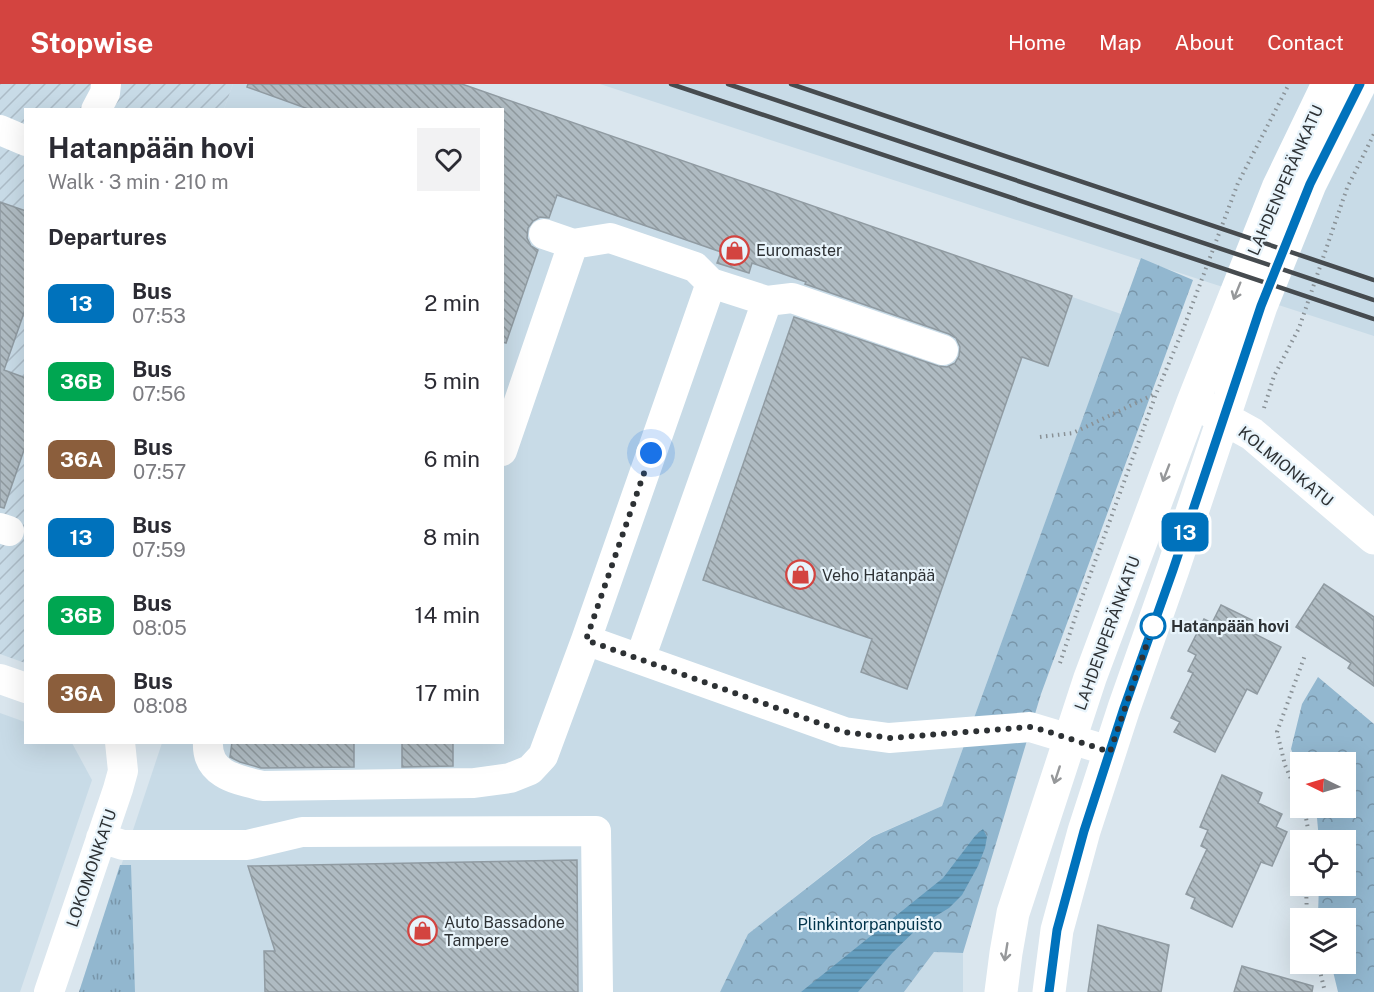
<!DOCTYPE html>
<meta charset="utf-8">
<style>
body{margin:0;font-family:"Public Sans",sans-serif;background:#f2f2f3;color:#2b2b33;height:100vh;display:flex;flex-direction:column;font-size:22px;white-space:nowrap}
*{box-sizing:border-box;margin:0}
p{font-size:20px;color:#7c7c81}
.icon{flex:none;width:33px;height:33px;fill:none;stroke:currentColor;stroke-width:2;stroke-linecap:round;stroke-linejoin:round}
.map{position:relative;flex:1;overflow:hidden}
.drawer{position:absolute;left:24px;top:24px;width:480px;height:636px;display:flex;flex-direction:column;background:#fff;border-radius:0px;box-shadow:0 6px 24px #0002}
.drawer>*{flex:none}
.badge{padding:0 12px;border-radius:9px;font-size:21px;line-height:39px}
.needle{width:39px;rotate:275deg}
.buttons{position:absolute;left:1290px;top:668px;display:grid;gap:12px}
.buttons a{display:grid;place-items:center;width:66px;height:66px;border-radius:0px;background:#fff;box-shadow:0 6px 24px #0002;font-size:30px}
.you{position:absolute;width:30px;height:30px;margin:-15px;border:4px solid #fff;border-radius:50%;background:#1a73e8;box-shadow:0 0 0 9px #1a73e833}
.map>.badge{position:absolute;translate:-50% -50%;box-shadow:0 0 0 3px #fff}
h2{padding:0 24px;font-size:22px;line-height:54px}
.round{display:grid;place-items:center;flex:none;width:63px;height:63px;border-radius:0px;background:#f2f2f3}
.overview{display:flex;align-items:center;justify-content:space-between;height:102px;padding:0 24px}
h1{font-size:28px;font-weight:700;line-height:45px}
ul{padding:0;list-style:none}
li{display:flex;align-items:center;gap:18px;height:78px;padding:0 24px}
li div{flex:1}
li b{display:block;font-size:22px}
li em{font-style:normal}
li .badge{min-width:66px;font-weight:700;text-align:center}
header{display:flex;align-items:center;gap:36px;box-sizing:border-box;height:84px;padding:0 30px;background:#d34440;color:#fff}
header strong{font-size:28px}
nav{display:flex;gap:33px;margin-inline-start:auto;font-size:21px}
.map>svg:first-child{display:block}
.built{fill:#c8dbe7}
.industrial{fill:url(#industrial-furrows)}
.grass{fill:url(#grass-tufts)}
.park{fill:url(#park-crowns)}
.water{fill:url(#water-rules)}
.building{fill:url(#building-back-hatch);stroke:#909ba2;stroke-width:1.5}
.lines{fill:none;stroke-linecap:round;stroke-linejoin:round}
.path{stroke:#899196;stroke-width:4;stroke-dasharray:1.5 4.5;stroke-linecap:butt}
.minor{stroke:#fff;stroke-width:30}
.major{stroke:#fff;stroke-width:33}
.rail{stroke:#464b4f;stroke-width:4.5}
.oneway{stroke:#96989a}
.line-casing{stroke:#fff;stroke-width:14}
.line{stroke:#0072bc;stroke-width:9}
.walk{stroke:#2d3134;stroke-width:6;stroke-dasharray:0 10.8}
.stop-dot{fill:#fff;stroke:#0072bc;stroke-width:3}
.labels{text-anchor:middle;stroke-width:4.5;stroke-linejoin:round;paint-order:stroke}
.street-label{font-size:16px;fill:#2d3134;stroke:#e8f4fb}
.poi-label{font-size:16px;fill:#2d3134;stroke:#e8f4fb;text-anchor:start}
.stop-label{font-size:16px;font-weight:bold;fill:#2d3134;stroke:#e8f4fb;text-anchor:start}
.park-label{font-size:16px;fill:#01344b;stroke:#e8f4fb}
</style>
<header>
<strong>Stopwise</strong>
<nav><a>Home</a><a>Map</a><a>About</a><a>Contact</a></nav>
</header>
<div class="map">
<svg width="1374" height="908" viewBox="0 0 1374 908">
<defs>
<pattern id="industrial-furrows" width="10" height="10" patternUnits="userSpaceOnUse" patternTransform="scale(1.5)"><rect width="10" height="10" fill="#c8dbe7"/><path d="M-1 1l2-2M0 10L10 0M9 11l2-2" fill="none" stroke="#acbcc7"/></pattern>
<pattern id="grass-tufts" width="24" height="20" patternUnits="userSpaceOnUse" patternTransform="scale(1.5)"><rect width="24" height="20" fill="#92b7cf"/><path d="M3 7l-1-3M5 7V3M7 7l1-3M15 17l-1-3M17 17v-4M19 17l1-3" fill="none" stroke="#7895a9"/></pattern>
<pattern id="park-crowns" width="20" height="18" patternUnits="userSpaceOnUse" patternTransform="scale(1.5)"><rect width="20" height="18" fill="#92b7cf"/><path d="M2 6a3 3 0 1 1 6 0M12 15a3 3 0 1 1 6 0" fill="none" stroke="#7895a9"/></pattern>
<pattern id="water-rules" width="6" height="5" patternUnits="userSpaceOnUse" patternTransform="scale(1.5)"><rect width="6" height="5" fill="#649dbe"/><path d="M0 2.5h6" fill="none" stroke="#53819b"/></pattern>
<pattern id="building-back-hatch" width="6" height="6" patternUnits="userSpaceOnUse" patternTransform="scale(1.5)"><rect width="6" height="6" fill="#afbbc2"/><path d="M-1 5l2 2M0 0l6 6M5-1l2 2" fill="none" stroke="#8f999e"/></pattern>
</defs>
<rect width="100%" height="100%" fill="#dae6ee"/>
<!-- built -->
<path class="built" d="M 233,0 L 462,0 L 1121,230 L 942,722 L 871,753 L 748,850 L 720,908 L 79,908 L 162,659 L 502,658 L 502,26 L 224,25 Z
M 600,0 L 1374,0 L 1374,252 L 792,63 Z
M 0,629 L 25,638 L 26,658 L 72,659 L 92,696 L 20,908 L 0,908 Z
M 934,868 L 963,869 L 963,908 L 904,908 Z"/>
<!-- industrial -->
<path class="industrial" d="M 0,0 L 233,0 L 224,25 L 26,26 L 25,579 L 0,570 Z"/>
<!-- grass -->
<path class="grass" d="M 120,781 L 131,781 L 135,908 L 79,908 Z"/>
<!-- park -->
<path class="park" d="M 1141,174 L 1193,196 L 1041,610 L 963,869 L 934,868 L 904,908 L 720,908 L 748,850 L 872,753 L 942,722 Z
M 1318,593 L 1374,640 L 1374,908 L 1338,908 L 1331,879 L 1346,879 L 1346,834 L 1319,834 L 1318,830 L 1319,801 L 1346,801 L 1346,756 L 1319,756 L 1316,723 L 1346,723 L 1346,678 L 1300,678 L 1300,688 L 1291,665 L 1302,620 Z"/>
<!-- water -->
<path class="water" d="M 983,745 L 987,753 L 985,764 L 978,782 L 962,811 L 949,824 L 921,841 L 893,868 L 858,908 L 801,908 L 943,794 L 975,752 Z"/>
<!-- building -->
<path class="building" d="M 248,0 L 462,0 L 1072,212 L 1048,282 L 1022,273 L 907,605 L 861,588 L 872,555 L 703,496 L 794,233 L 938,282 L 947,283 L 955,279 L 959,272 L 960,263 L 956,254 L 949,250 L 805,200 L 806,198 L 752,179 L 749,189 L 717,179 L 721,168 L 557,111 L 549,134 L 540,133 L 533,137 L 528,144 L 527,154 L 531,162 L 538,166 L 506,259 L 502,258 L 502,26 L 311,26 L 247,3 Z
M 0,118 L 26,127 L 26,223 L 4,286 L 26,294 L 26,360 L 4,424 L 0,423 Z
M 1324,500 L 1374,533 L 1374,602 L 1348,584 L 1351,579 L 1296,543 Z
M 1221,521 L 1252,536 L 1247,546 L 1281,563 L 1257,610 L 1247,605 L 1215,668 L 1174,648 L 1180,638 L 1171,634 L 1193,589 L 1188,587 L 1196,571 L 1188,567 L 1204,535 L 1212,539 Z
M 232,658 L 354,658 L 354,683 L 261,684 L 240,678 L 230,673 Z
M 402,658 L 453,658 L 453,682 L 402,683 Z
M 1222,691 L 1262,709 L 1258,719 L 1282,730 L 1276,743 L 1287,748 L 1272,782 L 1261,778 L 1232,843 L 1191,824 L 1195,814 L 1186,810 L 1207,765 L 1201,762 L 1208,746 L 1200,743 Z
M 577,776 L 578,908 L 265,908 L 264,867 L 275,867 L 248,782 Z
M 1098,841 L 1169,861 L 1161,908 L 1088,908 Z
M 1242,882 L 1313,902 L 1312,908 L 1234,908 Z"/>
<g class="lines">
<!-- path -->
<path class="path" d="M 1264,324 L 1274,292 L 1299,244 L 1347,104 L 1374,50
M 1040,353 L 1073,349 L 1155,310
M 1060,579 L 1081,516 L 1156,310 L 1182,248 L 1238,99 L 1289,0
M 1300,716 L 1285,681 L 1277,648 L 1305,571
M 1304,723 L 1310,756
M 1306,801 L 1307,834
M 1318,879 L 1325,908"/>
<!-- minor -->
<path class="minor" d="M 96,26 L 105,9 L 106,0
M 0,46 L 26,57
M 573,160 L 610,154 L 695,183 L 711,199 L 767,217 L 792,214 L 943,266
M 502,367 L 573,160 L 544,150
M 0,444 L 9,447
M 586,556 L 844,648 L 889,654 L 1030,643 L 1110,667
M 640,575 L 767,217
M 0,595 L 26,604
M 208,658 C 206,691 238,696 263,702 L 474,699 L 510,694 L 530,686 L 543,672 L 586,556 L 711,199
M 101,754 L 123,761 L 247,761 L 302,748 L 596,747 L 598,908
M 49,908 L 118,705 L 123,687 L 120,658"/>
<!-- major -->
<path class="major" d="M 1205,324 L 1252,350 L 1374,454
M 1001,908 L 1006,869 L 1013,829 L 1090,594 L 1193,318 L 1278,104 L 1328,0
M 1049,908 L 1057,846 L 1084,747 L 1124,624 L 1173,485 L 1261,222 L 1310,100 L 1360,0"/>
<!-- rail -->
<path class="rail" d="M 671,0 L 1374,235
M 728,0 L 1374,216
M 791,0 L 1374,196"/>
</g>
<!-- one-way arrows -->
<defs><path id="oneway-shaft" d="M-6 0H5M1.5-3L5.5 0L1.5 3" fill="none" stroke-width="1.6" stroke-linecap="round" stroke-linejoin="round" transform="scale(1.5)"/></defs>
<g class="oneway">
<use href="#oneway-shaft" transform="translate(1237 207) rotate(112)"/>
<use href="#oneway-shaft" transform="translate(1166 389) rotate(111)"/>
<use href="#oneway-shaft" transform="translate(1057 691) rotate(108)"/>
<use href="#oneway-shaft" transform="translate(1006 868) rotate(99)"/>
</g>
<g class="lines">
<defs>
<path id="line" d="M 1049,908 L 1057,846 L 1084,747 L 1124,624 L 1173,486 L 1261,222 L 1310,100 L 1360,0"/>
</defs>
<!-- line casing -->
<use href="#line" class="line-casing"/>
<!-- line -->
<use href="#line" class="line"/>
<!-- walk -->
<path class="walk" d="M 651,369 L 586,556 L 844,648 L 890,654 L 1030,643 L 1043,646 L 1110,668 L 1153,542"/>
</g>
<!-- icons -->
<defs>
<symbol id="shop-ring" viewBox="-11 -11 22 22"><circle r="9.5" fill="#e8f4fb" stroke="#d34440" stroke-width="1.5"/><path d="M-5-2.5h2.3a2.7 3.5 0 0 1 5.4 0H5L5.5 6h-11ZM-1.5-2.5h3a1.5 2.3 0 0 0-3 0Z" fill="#d34440"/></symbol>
</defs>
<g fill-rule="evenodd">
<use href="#shop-ring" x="718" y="150" width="33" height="33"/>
<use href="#shop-ring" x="784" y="474" width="33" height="33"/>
<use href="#shop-ring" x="406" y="830" width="33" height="33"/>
</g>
<!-- markers -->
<circle class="stop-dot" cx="1153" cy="542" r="12"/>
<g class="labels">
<!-- street labels -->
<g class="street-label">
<text transform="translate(1285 96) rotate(-66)" y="6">LAHDENPERÄNKATU</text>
<text transform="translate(1286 382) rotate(39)" y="6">KOLMIONKATU</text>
<text transform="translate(1107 549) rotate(-70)" y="6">LAHDENPERÄNKATU</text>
<text transform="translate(91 784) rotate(-71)" y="6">LOKOMONKATU</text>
</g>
<!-- poi labels -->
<g class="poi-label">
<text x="756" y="172">Euromaster</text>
<text x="822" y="497">Veho Hatanpää</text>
<text x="444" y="844">Auto Bassadone<tspan x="444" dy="18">Tampere</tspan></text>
</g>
<!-- stop labels -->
<g class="stop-label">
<text x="1171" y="548">Hatanpään hovi</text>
</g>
<!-- park labels -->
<g class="park-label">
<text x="870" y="846">Plinkintorpanpuisto</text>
</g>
</g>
</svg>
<div class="buttons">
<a><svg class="needle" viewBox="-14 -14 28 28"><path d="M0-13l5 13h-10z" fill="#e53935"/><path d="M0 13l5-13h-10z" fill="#7c7c81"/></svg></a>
<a><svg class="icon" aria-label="locate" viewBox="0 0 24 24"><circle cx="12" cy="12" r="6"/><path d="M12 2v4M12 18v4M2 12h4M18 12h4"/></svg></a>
<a><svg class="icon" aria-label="layers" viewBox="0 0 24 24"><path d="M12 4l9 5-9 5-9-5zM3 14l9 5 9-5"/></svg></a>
</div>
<div class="you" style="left:651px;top:369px"></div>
<b class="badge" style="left:1185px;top:448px;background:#0072bc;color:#fff">13</b>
<section class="drawer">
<div class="overview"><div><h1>Hatanpään hovi</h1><p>Walk · 3 min · 210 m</p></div><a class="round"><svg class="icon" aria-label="heart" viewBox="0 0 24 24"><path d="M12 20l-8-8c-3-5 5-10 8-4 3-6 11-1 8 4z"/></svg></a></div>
<h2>Departures</h2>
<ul>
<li><span class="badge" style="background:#0072bc;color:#fff">13</span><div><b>Bus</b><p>07:53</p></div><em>2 min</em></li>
<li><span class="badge" style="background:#00a651;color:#fff">36B</span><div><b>Bus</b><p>07:56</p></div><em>5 min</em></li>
<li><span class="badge" style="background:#8b5e3c;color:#fff">36A</span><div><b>Bus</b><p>07:57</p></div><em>6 min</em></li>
<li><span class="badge" style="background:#0072bc;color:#fff">13</span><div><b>Bus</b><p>07:59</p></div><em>8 min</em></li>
<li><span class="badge" style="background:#00a651;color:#fff">36B</span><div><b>Bus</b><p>08:05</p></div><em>14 min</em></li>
<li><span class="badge" style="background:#8b5e3c;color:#fff">36A</span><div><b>Bus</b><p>08:08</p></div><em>17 min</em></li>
</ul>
</section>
</div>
